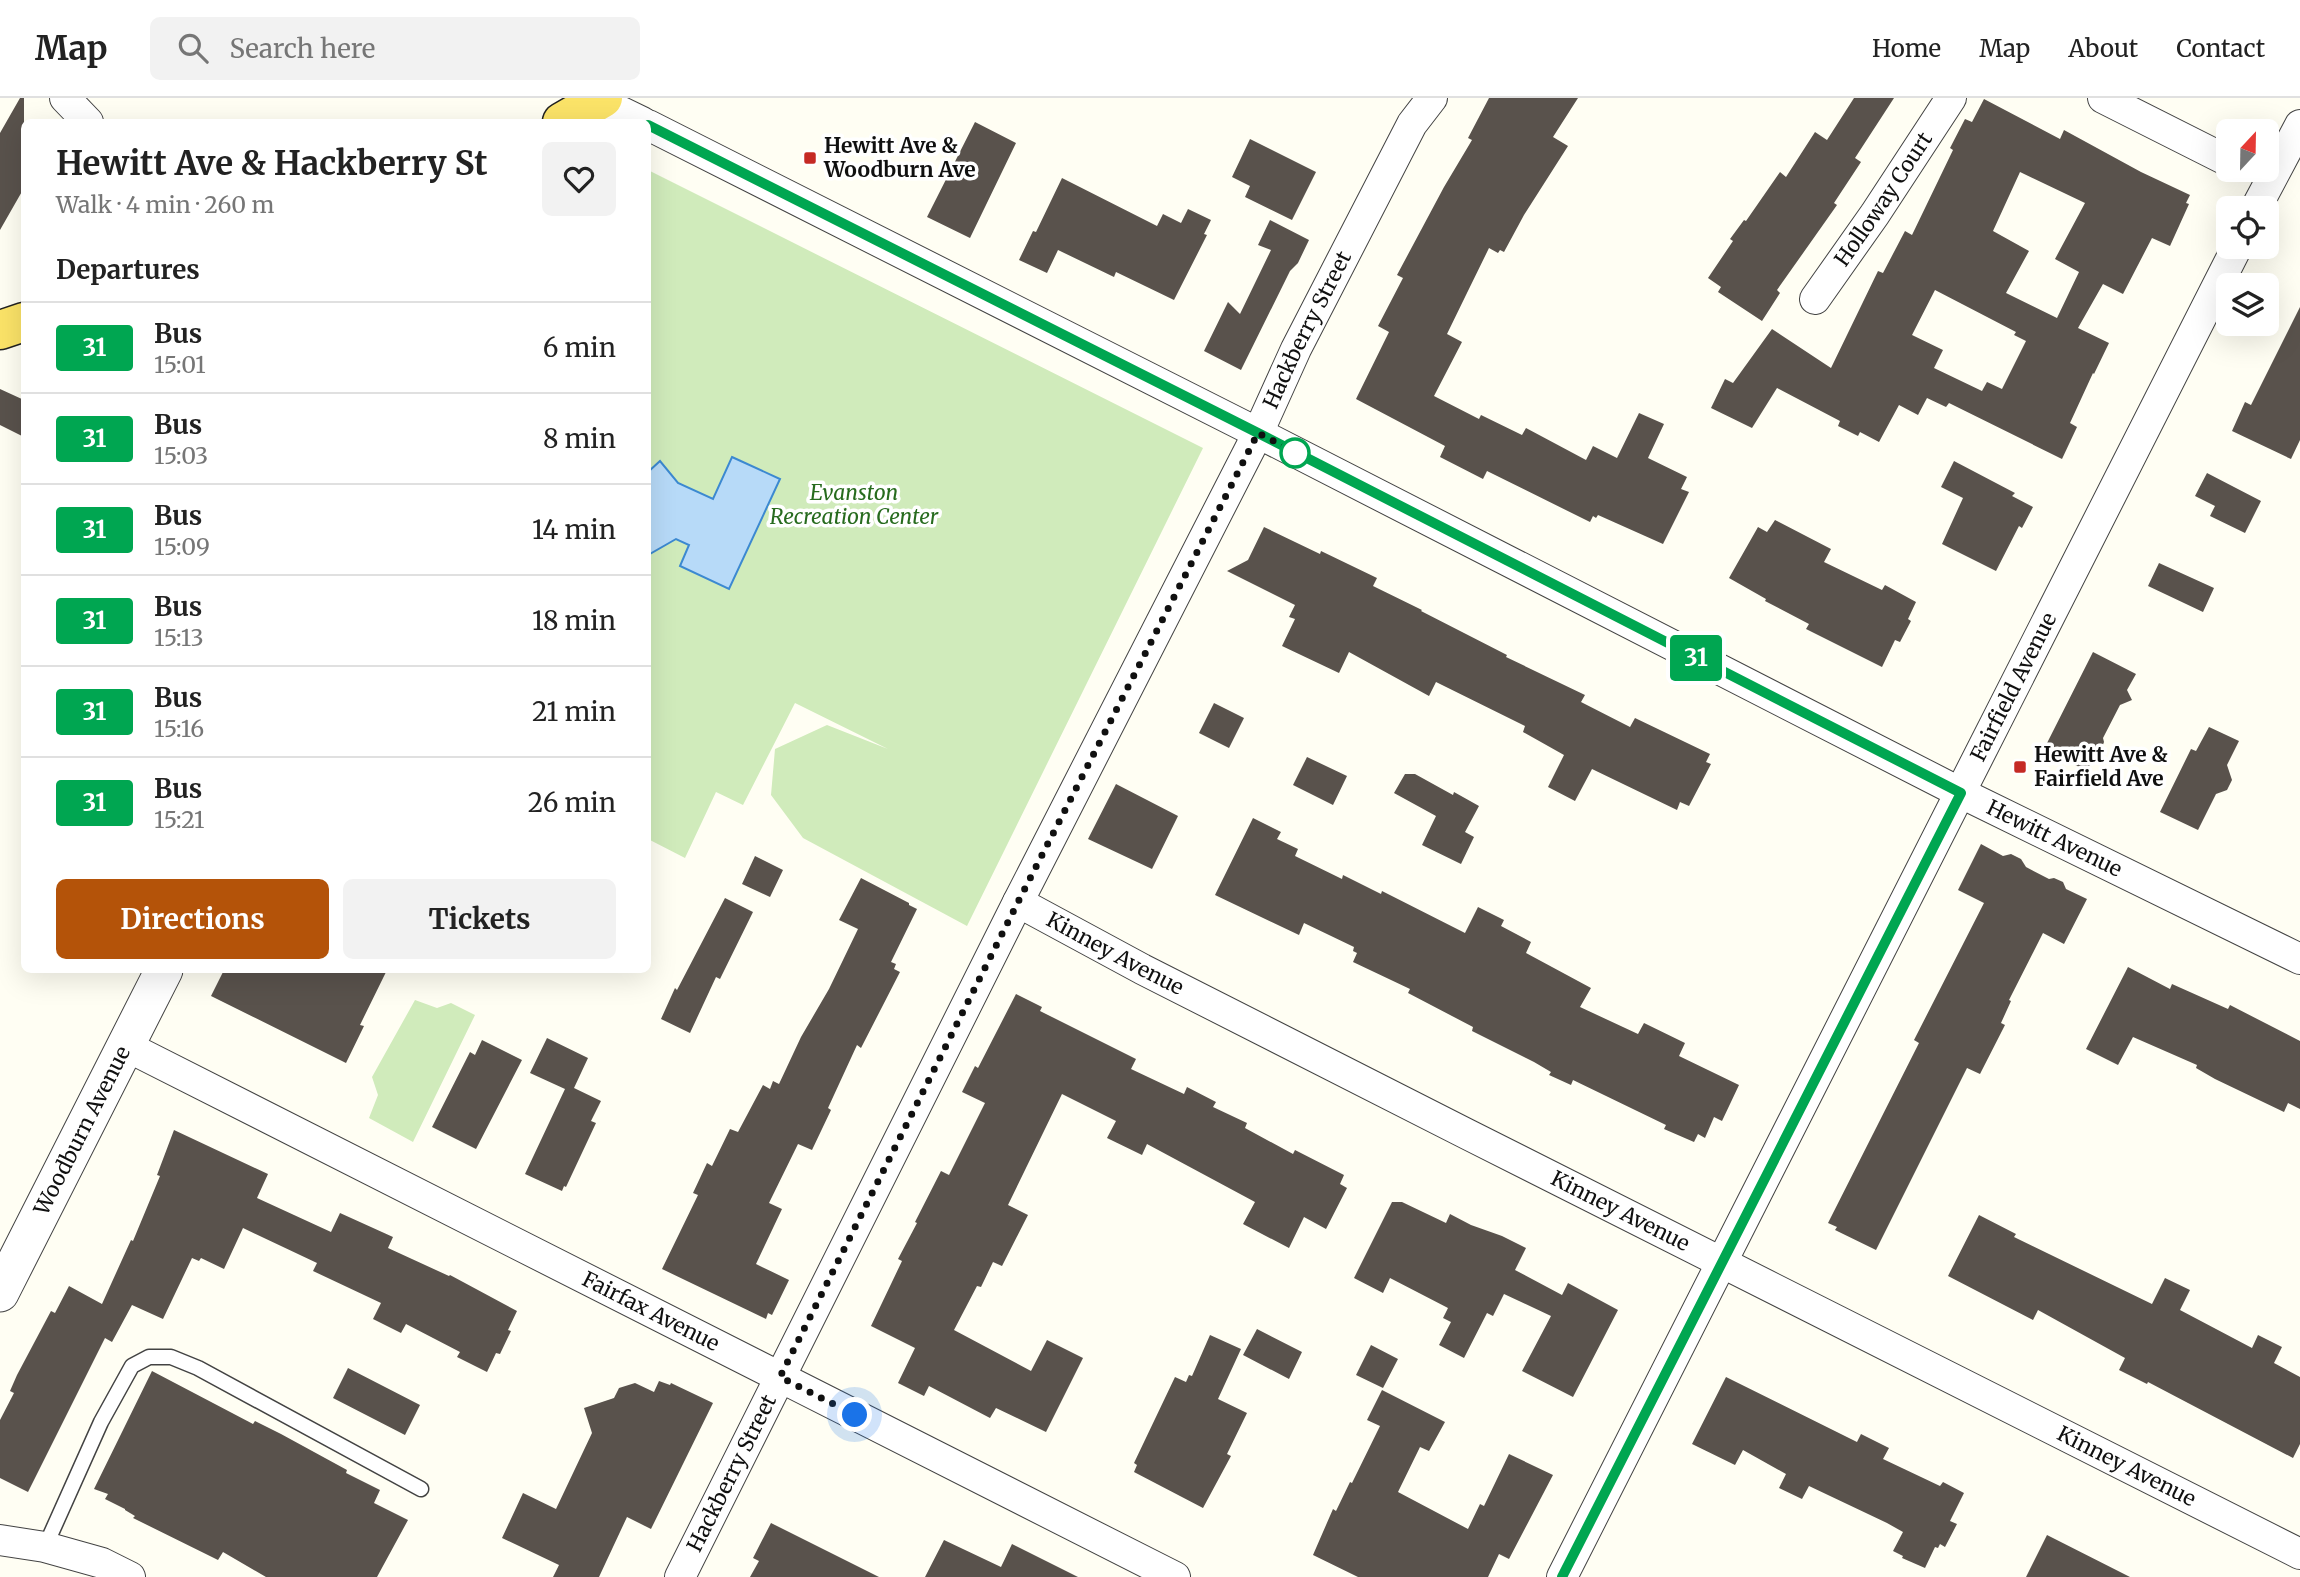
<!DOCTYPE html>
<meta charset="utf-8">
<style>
body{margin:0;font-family:Merriweather,serif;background:#f2f2f2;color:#222;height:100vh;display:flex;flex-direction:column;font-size:26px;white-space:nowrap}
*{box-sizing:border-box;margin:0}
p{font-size:23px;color:#767676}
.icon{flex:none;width:38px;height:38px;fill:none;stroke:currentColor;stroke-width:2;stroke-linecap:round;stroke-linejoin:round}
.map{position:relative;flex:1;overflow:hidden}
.side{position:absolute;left:21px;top:21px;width:630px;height:854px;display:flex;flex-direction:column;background:#fff;border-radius:10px;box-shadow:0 7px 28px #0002}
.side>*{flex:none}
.badge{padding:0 14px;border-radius:5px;font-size:24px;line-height:46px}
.needle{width:46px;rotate:22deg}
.controls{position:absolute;left:2216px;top:21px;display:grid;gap:14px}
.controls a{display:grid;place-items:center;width:63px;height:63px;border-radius:10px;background:#fff;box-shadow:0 7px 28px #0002;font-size:35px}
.you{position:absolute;width:35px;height:35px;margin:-18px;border:5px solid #fff;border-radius:50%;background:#1a73e8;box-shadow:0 0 0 10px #1a73e833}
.map>.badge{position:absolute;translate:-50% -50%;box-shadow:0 0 0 4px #fff}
h2{padding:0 35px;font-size:26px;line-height:63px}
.round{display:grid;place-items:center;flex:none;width:74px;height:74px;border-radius:10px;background:#f2f2f2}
.overview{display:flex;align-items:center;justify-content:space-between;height:119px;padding:0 35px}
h1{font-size:33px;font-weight:700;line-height:52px}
.action{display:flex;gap:14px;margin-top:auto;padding:14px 35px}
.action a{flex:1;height:80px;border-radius:10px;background:#b45309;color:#fff;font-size:28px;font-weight:700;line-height:80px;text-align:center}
.action a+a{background:#f2f2f2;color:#222}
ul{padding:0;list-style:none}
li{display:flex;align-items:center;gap:21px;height:91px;padding:0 35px;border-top:2px solid #e0e0e0}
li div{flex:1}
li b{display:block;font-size:26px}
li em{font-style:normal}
li .badge{min-width:77px;font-weight:700;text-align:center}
header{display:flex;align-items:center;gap:42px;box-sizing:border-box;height:98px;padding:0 35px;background:#fff;border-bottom:2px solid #e0e0e0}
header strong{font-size:33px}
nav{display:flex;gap:38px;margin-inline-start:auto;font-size:24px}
.search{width:490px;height:63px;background:#f2f2f2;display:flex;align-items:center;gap:18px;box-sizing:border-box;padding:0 24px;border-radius:10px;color:#767676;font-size:26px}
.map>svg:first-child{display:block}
.green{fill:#d0ebbb}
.water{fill:#b7daf8;stroke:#3c89d1;stroke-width:2}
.building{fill:#59524c;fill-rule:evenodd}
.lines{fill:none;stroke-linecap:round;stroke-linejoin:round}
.service-casing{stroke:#434343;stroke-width:17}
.minor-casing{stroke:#434343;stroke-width:32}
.tertiary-casing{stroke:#434343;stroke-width:39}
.primary-casing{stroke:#212121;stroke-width:41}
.service{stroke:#fff;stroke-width:14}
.minor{stroke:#fff;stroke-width:30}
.tertiary{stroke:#fff;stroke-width:37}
.primary{stroke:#fbe368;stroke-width:38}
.line-casing{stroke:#fff;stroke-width:16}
.line{stroke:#00a651;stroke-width:10}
.walk{stroke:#101010;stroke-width:7;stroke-dasharray:0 12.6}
.poi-dot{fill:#c52a24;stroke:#fff;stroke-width:2.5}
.stop-dot{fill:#fff;stroke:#00a651;stroke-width:3.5}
.labels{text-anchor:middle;stroke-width:7;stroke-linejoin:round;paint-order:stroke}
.poi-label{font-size:21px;font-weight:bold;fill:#101010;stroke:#fff;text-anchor:start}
.street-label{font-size:21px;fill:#101010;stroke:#fff}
.park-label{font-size:21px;font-style:italic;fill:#276b1e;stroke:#fff}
</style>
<header>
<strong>Map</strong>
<div class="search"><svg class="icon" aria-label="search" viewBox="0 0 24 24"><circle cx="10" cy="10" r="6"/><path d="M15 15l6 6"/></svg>Search here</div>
<nav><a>Home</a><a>Map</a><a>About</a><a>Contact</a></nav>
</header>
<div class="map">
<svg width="2300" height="1479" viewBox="0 0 2300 1479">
<rect width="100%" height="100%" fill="#fffef3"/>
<!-- green -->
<path class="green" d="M 648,72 L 1203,350 L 967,828 L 803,740 L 771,697 L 775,651 L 827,627 L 888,651 L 795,605 L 743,707 L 716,694 L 685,760 L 648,741 Z
M 415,902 L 437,910 L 451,905 L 475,917 L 413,1044 L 369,1020 L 378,997 L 372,979 Z"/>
<!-- water -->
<path class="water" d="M 732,359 L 780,381 L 729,491 L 680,468 L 689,447 L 676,441 L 648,457 L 648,374 L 660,363 L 678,385 L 713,401 Z"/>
<!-- building -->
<path class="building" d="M 20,0 L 24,0 L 24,90 L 0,132 L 0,35 Z
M 1489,0 L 1578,0 L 1553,39 L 1568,48 L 1524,117 L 1504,154 L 1500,152 L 1498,155 L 1489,150 L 1466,197 L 1447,236 L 1462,244 L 1434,298 L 1479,321 L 1481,317 L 1522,337 L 1526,330 L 1586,362 L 1593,348 L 1617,360 L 1639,315 L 1664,326 L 1648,360 L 1687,379 L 1681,391 L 1689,394 L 1663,446 L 1598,417 L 1596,420 L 1593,418 L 1590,424 L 1487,373 L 1483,381 L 1440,359 L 1445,348 L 1356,301 L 1389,234 L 1378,228 L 1403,180 L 1397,177 L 1444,89 L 1472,42 L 1468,40 Z
M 1854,0 L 1894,0 L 1855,60 L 1861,64 L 1834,105 L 1837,107 L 1777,192 L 1780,195 L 1762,223 L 1718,194 L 1721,189 L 1708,180 L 1733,143 L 1730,141 L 1744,122 L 1746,123 L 1780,74 L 1786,79 L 1815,34 L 1827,42 Z
M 1984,1 L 2060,41 L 2064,32 L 2141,74 L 2190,97 L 2186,105 L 2189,106 L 2170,148 L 2152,140 L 2123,196 L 2103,186 L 2078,230 L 2109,245 L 2094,276 L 2093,275 L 2070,325 L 2077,329 L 2062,361 L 1949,305 L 1946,309 L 1927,300 L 1918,317 L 1899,307 L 1879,344 L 1860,334 L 1858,338 L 1838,328 L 1840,323 L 1777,290 L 1752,330 L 1711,310 L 1725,281 L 1733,285 L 1772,231 L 1831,270 L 1878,173 L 1883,175 L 1905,133 L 1912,137 L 1953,52 L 1950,50 L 1965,21 L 1972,24 ZM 2020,74 L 2085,105 L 2055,161 L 2079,174 L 2057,220 L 2006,195 L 2029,153 L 1993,133 ZM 1935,192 L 2016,234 L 2014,237 L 2026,243 L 2002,291 L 1987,284 L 1982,293 L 1934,270 L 1943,252 L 1912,237 Z
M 975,24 L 1016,45 L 970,140 L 927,119 Z
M 1250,41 L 1316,74 L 1292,122 L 1245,99 L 1250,88 L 1232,79 Z
M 1062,80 L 1157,128 L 1163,116 L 1181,125 L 1188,111 L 1211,122 L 1204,136 L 1207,137 L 1174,202 L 1116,174 L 1114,179 L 1058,152 L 1047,175 L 1019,162 L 1033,133 L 1036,134 Z
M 1270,122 L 1309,142 L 1298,165 L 1290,173 L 1241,272 L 1204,253 L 1228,204 L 1240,216 L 1271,152 L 1258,147 Z
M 2300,209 L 2300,342 L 2291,361 L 2232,333 L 2245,304 L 2251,307 Z
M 0,291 L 24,302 L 24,339 L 0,327 Z
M 1954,363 L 2015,395 L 2012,398 L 2033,409 L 2022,430 L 2019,428 L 1996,473 L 1942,446 L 1963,400 L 1941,389 Z
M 2207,375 L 2261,403 L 2245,435 L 2210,418 L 2215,408 L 2195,398 Z
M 1775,422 L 1831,451 L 1824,464 L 1882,492 L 1885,487 L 1916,504 L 1908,521 L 1911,523 L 1900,544 L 1895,542 L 1882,569 L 1806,531 L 1809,526 L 1765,503 L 1766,501 L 1729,480 L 1758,429 L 1767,434 Z
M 1264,429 L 1320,456 L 1321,453 L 1377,480 L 1373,488 L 1422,512 L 1421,513 L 1507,557 L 1506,559 L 1585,597 L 1581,604 L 1630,629 L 1635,620 L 1710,656 L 1706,664 L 1711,666 L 1689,708 L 1680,704 L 1677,712 L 1592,671 L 1575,703 L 1548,689 L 1564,657 L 1523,634 L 1525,628 L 1436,584 L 1429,598 L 1349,554 L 1339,575 L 1282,548 L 1295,521 L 1289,519 L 1295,507 L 1227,473 L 1248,462 Z
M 2159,465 L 2214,490 L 2203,514 L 2148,488 Z
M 2093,554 L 2136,576 L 2127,592 L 2132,602 L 2120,607 L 2103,640 L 2104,644 L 2101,652 L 2095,655 L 2087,673 L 2044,651 Z
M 1214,605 L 1244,620 L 1229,650 L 1199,635 Z
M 2209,629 L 2239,643 L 2227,667 L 2232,682 L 2227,692 L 2216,696 L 2198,732 L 2160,714 L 2191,651 L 2196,653 Z
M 1307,659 L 1347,678 L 1333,707 L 1293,687 Z
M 1405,676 L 1415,676 L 1453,697 L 1454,694 L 1479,708 L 1465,734 L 1474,739 L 1461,766 L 1422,747 L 1436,718 L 1394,695 Z
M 1116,686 L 1178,718 L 1152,771 L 1088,741 Z
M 1253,720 L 1281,734 L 1277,741 L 1298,751 L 1295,758 L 1342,781 L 1343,777 L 1381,796 L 1382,793 L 1465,835 L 1478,809 L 1504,822 L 1501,828 L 1531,844 L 1526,855 L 1591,890 L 1580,909 L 1638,936 L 1644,925 L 1685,945 L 1679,958 L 1739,987 L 1722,1023 L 1714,1019 L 1705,1040 L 1698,1036 L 1694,1044 L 1664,1031 L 1666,1027 L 1573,982 L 1571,987 L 1549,977 L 1551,974 L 1534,964 L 1472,933 L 1473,929 L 1408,895 L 1410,891 L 1353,864 L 1357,855 L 1353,853 L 1354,849 L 1304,825 L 1299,837 L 1215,797 Z
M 1981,746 L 2003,758 L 2011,756 L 2021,761 L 2026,769 L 2049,781 L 2054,780 L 2063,784 L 2066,791 L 2087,801 L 2064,846 L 2043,835 L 2009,902 L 2011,903 L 2001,925 L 2005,927 L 1980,976 L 1967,970 L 1876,1152 L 1835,1132 L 1837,1129 L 1828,1125 L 1919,945 L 1914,942 L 1984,805 L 1958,792 Z
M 755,758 L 783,772 L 770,799 L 742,786 Z
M 861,780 L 909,805 L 909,807 L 917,811 L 891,864 L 896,866 L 894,871 L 900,874 L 861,950 L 857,947 L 828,1010 L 831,1012 L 812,1052 L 798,1046 L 769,1105 L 782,1111 L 756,1166 L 789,1182 L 772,1217 L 768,1215 L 766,1221 L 662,1171 L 698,1097 L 693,1095 L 707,1065 L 712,1068 L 730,1031 L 738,1034 L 763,987 L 770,991 L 773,983 L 779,986 L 801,939 L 829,891 L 858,831 L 839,822 Z
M 725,800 L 753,814 L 720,881 L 716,879 L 690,935 L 661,921 L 675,890 L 677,892 Z
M 2128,869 L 2170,891 L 2172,886 L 2228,911 L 2230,907 L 2300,943 L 2300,1011 L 2288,1005 L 2284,1014 L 2215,981 L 2196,970 L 2197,967 L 2133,939 L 2118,967 L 2086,951 Z
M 224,872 L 387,872 L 360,927 L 364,928 L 346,965 L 211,898 Z
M 1016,896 L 1042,909 L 1040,913 L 1136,961 L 1131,971 L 1184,996 L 1187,989 L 1216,1004 L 1213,1009 L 1247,1025 L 1245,1030 L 1293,1056 L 1295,1052 L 1344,1077 L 1340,1086 L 1347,1090 L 1326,1131 L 1304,1119 L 1289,1150 L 1243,1126 L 1255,1104 L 1147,1046 L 1142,1057 L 1107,1040 L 1116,1023 L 1062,996 L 1008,1107 L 1028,1117 L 1002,1168 L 993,1164 L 981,1189 L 977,1188 L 954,1232 L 1031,1273 L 1047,1242 L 1083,1260 L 1046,1334 L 996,1310 L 990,1320 L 929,1288 L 924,1298 L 898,1285 L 915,1250 L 871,1228 L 902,1163 L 898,1161 L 917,1125 L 915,1124 L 941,1073 L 949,1077 L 985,1005 L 962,994 L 975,968 L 978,970 Z
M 547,940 L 588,960 L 574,990 L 601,1003 L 591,1023 L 596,1025 L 566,1089 L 564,1088 L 562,1093 L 525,1076 L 565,991 L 530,975 Z
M 482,942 L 522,962 L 476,1051 L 432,1029 L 470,954 L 475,957 Z
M 174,1032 L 268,1076 L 257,1100 L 331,1134 L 340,1115 L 393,1139 L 388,1150 L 449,1178 L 450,1177 L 517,1213 L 508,1232 L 511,1233 L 500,1256 L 496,1255 L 487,1274 L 457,1259 L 460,1254 L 406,1226 L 401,1235 L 373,1221 L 381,1205 L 313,1173 L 317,1165 L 243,1130 L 224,1171 L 201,1160 L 199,1163 L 192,1160 L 163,1221 L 132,1207 L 112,1244 L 105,1240 L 28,1394 L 0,1380 L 0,1322 L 14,1295 L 10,1293 L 17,1277 L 51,1213 L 55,1215 L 69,1188 L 102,1206 L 131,1142 L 133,1143 L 160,1078 L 157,1077 Z
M 1392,1104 L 1402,1104 L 1446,1125 L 1450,1116 L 1471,1127 L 1502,1138 L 1526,1150 L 1515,1172 L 1562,1197 L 1568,1185 L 1618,1212 L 1573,1299 L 1522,1273 L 1551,1218 L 1504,1196 L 1493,1218 L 1487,1215 L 1464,1260 L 1439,1247 L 1451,1224 L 1443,1220 L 1448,1210 L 1390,1180 L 1383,1195 L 1354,1180 Z
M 1979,1117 L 2016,1136 L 2014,1139 L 2152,1206 L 2165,1180 L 2190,1192 L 2180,1212 L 2252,1250 L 2258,1237 L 2282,1249 L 2274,1265 L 2300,1279 L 2300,1346 L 2293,1360 L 2148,1284 L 2147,1286 L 2119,1272 L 2125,1260 L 2038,1212 L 2033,1222 L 1948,1178 Z
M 1257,1231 L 1302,1254 L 1289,1281 L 1243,1257 Z
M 1210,1237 L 1241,1251 L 1218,1301 L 1247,1315 L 1227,1356 L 1231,1358 L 1203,1410 L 1134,1374 L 1137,1367 L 1134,1365 L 1175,1279 L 1186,1284 L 1189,1277 L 1192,1278 Z
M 1371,1247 L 1398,1261 L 1383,1290 L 1356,1277 Z
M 348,1270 L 420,1307 L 405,1337 L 333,1300 Z
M 152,1273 L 253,1326 L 255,1323 L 281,1336 L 347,1372 L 346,1375 L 380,1392 L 374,1405 L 408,1422 L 377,1479 L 266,1479 L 223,1454 L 218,1462 L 133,1420 L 135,1418 L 125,1412 L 125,1411 L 105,1401 L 108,1396 L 94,1391 Z
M 1726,1279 L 1857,1344 L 1861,1336 L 1889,1350 L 1883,1361 L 1940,1388 L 1943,1384 L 1964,1395 L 1950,1423 L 1957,1426 L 1945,1449 L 1940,1446 L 1938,1450 L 1935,1449 L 1925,1470 L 1902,1460 L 1903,1458 L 1893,1453 L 1903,1434 L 1887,1425 L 1809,1388 L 1802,1401 L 1779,1390 L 1786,1376 L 1743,1352 L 1735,1367 L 1692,1346 Z
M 659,1283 L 670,1287 L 671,1285 L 713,1305 L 651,1431 L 627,1419 L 599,1479 L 553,1479 L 559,1467 L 502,1440 L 523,1395 L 556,1411 L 592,1335 L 584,1310 L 614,1300 L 619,1290 L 635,1285 L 654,1294 Z
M 1382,1292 L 1445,1324 L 1429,1353 L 1420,1349 L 1398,1394 L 1468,1431 L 1480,1406 L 1484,1408 L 1509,1356 L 1553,1377 L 1509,1461 L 1499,1456 L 1488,1479 L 1358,1479 L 1313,1457 L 1333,1411 L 1336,1413 L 1350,1384 L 1352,1385 L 1380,1328 L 1367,1322 Z
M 771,1425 L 879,1479 L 750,1479 L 759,1463 L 753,1460 Z
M 2047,1437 L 2130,1479 L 2026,1479 Z
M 944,1442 L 1001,1469 L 1012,1446 L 1078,1479 L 925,1479 Z"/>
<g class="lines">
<defs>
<path id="service" d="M 45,1449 L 101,1324 L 132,1268 L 149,1259 L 171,1259 L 198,1270 L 421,1391"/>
<g id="minor">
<path d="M 65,0 L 88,24"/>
<path d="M 2103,0 L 2228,63"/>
<path d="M 599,3 L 642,24"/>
<path id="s1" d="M 648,27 L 1258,335 L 1961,695 L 2300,861"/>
<path d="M 2256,110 L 2300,27"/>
<path id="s2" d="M 1815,201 L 1875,116 L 1951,0"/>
<path id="s3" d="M 1018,804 L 1142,871 L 1467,1036 L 2300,1456"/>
<path id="s4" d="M 126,948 L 1175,1479"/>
<path d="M 0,1442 L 45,1449 L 102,1465 L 130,1479"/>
<path id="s5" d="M 680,1479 L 1018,804 L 1258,335 L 1296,251 L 1412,26 L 1432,0"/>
<path id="s6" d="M 1562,1479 L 2237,149"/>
</g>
<g id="tertiary">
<path id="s7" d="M 0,1195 L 164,872"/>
</g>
<path id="primary" d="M 562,24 L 603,0
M 0,232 L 24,224"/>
</defs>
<!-- service casing -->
<use href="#service" class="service-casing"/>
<!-- minor casing -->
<use href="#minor" class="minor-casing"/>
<!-- tertiary casing -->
<use href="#tertiary" class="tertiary-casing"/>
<!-- primary casing -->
<use href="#primary" class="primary-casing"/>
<!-- service -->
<use href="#service" class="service"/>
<!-- minor -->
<use href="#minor" class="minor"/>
<!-- tertiary -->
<use href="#tertiary" class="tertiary"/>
<!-- primary -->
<use href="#primary" class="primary"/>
</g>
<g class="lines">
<defs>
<path id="line" d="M 648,27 L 1258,335 L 1961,695 L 1562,1479"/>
</defs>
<!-- line casing -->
<use href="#line" class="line-casing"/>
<!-- line -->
<use href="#line" class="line"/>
<!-- walk -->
<path class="walk" d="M 855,1317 L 780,1279 L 1018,804 L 1258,335 L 1306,360 L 1295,355"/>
</g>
<!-- markers -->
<g class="poi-dot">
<rect x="803" y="53" width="14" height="14" rx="3.5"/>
<rect x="2013" y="662" width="14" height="14" rx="3.5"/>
</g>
<circle class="stop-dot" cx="1295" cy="355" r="14"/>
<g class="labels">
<!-- poi labels -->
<g class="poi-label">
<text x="824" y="55">Hewitt Ave &amp;<tspan x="824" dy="24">Woodburn Ave</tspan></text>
<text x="2034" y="664">Hewitt Ave &amp;<tspan x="2034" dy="24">Fairfield Ave</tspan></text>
</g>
<!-- street labels -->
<g class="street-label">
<text dy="7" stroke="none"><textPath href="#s2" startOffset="121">Holloway Court</textPath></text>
<text dy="7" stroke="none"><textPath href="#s5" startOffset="1396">Hackberry Street</textPath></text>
<text dy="7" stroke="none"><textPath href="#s6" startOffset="998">Fairfield Avenue</textPath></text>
<text dy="7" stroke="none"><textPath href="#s1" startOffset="1577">Hewitt Avenue</textPath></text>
<text dy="7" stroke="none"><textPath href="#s3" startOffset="110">Kinney Avenue</textPath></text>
<text dy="7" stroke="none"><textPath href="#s7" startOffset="182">Woodburn Avenue</textPath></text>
<text dy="7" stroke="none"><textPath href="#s3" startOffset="677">Kinney Avenue</textPath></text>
<text dy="7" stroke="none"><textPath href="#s4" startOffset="588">Fairfax Avenue</textPath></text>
<text dy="7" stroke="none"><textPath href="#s3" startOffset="1244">Kinney Avenue</textPath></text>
<text dy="7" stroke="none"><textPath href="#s5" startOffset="116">Hackberry Street</textPath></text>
</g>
<!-- park labels -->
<g class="park-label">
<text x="854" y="402">Evanston<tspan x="854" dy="24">Recreation Center</tspan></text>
</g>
</g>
</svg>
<div class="controls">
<a><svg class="needle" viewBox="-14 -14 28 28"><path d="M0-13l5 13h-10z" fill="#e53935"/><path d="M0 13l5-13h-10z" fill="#767676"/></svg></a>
<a><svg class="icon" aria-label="locate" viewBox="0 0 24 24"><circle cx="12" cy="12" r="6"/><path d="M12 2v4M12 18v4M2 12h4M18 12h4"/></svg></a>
<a><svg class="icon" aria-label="layers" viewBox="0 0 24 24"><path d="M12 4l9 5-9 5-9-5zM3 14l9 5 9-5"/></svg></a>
</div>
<div class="you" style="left:855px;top:1317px"></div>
<b class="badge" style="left:1696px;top:560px;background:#00a651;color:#fff">31</b>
<section class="side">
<div class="overview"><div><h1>Hewitt Ave &amp; Hackberry St</h1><p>Walk · 4 min · 260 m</p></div><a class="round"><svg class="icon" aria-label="heart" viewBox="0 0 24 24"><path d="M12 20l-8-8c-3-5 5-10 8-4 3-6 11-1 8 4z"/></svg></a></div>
<h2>Departures</h2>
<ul>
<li><span class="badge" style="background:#00a651;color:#fff">31</span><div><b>Bus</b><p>15:01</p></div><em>6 min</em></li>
<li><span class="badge" style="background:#00a651;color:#fff">31</span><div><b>Bus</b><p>15:03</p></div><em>8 min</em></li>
<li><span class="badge" style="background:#00a651;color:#fff">31</span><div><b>Bus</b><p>15:09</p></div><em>14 min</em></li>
<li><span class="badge" style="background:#00a651;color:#fff">31</span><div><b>Bus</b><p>15:13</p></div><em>18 min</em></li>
<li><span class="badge" style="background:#00a651;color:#fff">31</span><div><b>Bus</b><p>15:16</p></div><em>21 min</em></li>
<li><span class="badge" style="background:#00a651;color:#fff">31</span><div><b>Bus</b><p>15:21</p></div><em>26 min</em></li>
</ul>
<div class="action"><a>Directions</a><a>Tickets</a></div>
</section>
</div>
